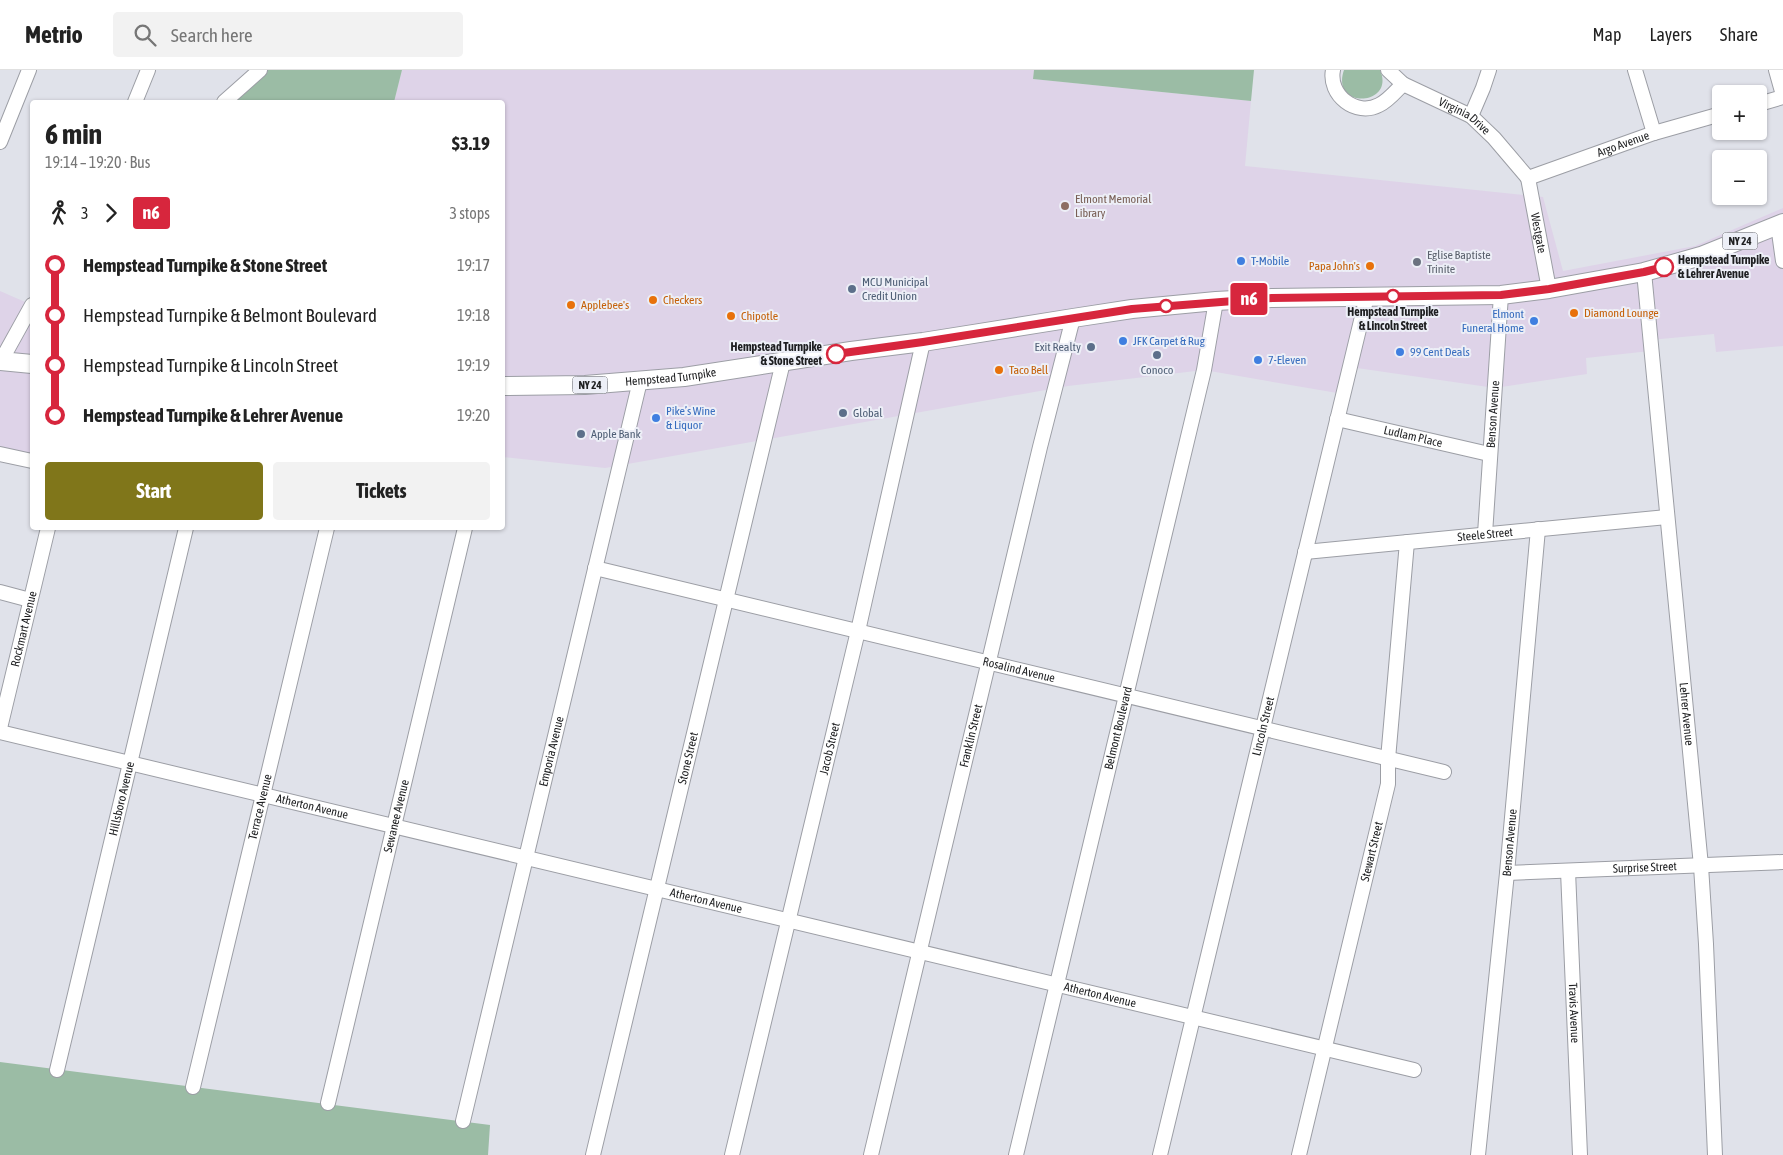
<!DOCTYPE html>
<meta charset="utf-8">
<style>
body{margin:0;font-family:"Asap Condensed",sans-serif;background:#f2f2f2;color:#222;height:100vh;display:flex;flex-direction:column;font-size:19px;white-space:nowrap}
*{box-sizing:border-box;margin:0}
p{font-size:16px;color:#767676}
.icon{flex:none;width:28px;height:28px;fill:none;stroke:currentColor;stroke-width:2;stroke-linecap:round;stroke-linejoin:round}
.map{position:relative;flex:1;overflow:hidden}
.panel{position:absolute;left:30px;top:30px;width:475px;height:430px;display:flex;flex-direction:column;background:#fff;border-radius:5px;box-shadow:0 1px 4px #0004}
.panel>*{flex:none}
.badge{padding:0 10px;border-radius:4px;font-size:18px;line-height:32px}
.fabs{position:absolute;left:1712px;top:15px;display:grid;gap:10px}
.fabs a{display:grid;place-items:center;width:55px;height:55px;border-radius:5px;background:#fff;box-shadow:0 1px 4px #0004;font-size:25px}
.map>.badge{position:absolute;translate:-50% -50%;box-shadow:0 0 0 2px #fff}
.legs{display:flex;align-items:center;gap:8px;height:55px;padding:0 15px;font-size:16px}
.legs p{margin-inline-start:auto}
.overview{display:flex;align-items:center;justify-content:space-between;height:85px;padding:0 15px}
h1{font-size:28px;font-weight:700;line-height:38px}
.button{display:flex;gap:10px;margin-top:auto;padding:10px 15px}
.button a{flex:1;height:58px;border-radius:5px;background:#80761a;color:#fff;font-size:20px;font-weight:700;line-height:58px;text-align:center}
.button a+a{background:#f2f2f2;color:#222}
ul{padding:0 15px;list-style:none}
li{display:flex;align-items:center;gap:18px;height:50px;font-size:19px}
li i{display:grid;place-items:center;width:8px;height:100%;margin:0 6px;background:currentColor}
li i::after{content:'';width:12px;height:12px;margin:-6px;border:4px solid;border-radius:50%;background:#fff}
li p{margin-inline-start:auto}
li:first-child i{background:linear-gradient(#0000 50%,currentColor 0)}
li:last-child i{background:linear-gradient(currentColor 50%,#0000 0)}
header{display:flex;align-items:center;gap:30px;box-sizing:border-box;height:70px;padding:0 25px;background:#fff;border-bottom:1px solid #e0e0e0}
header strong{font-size:24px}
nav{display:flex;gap:28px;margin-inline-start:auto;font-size:18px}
.search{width:350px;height:45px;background:#f2f2f2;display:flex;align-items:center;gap:12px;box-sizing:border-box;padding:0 18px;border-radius:5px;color:#767676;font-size:19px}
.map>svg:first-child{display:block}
.commercial{fill:#ded3e8}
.green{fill:#9bbca5}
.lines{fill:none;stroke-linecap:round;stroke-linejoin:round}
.minor-casing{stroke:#9c9ea5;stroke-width:16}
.major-casing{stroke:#9c9ea5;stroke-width:20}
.minor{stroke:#fff;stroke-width:14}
.major{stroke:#fff;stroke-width:18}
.line-1-casing{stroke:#fff;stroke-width:11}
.line-1{stroke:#d7263d;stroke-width:8}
.education-dot{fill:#8d6e63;stroke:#edeff7;stroke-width:2}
.shop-dot{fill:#3f7fe0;stroke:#edeff7;stroke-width:2}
.worship-dot{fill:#6b7280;stroke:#edeff7;stroke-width:2}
.food-dot{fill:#e8710a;stroke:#edeff7;stroke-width:2}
.stop-1-dot{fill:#fff;stroke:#d7263d;stroke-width:2.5}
.service-dot{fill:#5c6f8a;stroke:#edeff7;stroke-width:2}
.labels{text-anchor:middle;stroke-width:4;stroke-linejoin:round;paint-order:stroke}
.shield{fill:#edeff7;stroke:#5c5d61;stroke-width:1}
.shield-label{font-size:11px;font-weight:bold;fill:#1e1f21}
.street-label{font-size:12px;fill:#1e1f21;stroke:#edeff7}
.education-label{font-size:12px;fill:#785e54;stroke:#edeff7;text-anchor:start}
.worship-label{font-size:12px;fill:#5b616d;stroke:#edeff7;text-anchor:start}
.stop-label{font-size:12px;font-weight:bold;fill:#1e1f21;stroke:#edeff7;text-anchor:start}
.shop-label{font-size:12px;fill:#366cbe;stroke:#edeff7;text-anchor:start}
.food-label{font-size:12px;fill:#c56008;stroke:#edeff7;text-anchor:start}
.service-label{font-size:12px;fill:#4e5e75;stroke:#edeff7;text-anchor:start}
</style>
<header>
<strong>Metrio</strong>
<div class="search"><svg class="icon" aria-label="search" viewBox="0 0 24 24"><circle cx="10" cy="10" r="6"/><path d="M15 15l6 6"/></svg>Search here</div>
<nav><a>Map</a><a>Layers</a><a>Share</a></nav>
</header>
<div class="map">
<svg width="1783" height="1085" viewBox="0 0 1783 1085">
<rect width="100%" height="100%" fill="#e0e2ea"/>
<!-- commercial -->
<path class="commercial" d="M 402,0 L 1034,0 L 1033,9 L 1251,31 L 1245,96 L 1543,127 L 1563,201 L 1695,176 L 1783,138 L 1783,276 L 1716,282 L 1714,264 L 1650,270 L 1650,281 L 1586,288 L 1587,304 L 1495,318 L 1350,297 L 1343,324 L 1204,300 L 1068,316 L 605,398 L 503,387 L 502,32 L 394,32 Z
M 0,221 L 32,235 L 32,391 L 0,384 Z"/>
<!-- green -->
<path class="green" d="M 260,0 L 402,0 L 394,32 L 224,32 Z
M 1034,0 L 1254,0 L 1251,31 L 1033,9 Z
M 1344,0 L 1380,0 C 1396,36 1330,40 1344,0 Z
M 0,992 L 490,1055 L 488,1085 L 0,1085 Z"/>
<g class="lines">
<defs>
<g id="minor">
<path d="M 1333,0 C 1328,25 1356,47 1379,35 C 1388,31 1396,21 1403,14"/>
<path id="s1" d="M 1388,0 L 1403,14 L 1471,46 L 1494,68 L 1528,108"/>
<path d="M 1635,0 L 1654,63"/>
<path d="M 1776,0 L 1783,25"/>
<path d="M 135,32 L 148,0"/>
<path d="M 224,32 L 260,0"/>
<path d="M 1759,34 L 1783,27"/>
<path d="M 1471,46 L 1483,18 L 1489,0"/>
<path d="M 0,72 L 29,0"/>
<path id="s2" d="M 1528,108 L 1654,63 L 1721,44"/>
<path id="s3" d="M 1528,108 L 1549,219"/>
<path d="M 1778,155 L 1783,191"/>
<path id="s4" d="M 1644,202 L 1701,796 L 1706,874 L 1715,1085"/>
<path d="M 1,291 L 32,235"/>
<path id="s5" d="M 1337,349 L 1489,384"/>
<path d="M 0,384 L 32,391"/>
<path id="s6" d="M 1485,464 L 1501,225"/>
<path id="s7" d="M 1305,482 L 1667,447"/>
<path id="s8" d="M 595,498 L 1444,702"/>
<path d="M 0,522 L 30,530"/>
<path id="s9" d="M 0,658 L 48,458"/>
<path id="s10" d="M 0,662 L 1414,1000"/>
<path id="s11" d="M 1568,801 L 1580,1085"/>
<path id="s12" d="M 1507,803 L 1783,792"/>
<path id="s13" d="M 57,1000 L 186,458"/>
<path id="s14" d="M 193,1017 L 327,458"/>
<path id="s15" d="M 328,1033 L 465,458"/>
<path id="s16" d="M 463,1051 L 640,311"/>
<path id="s17" d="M 593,1085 L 783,292"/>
<path id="s18" d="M 732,1085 L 858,561 L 923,272"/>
<path id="s19" d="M 871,1085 L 1040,377 L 1073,248"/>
<path id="s20" d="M 1016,1085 L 1204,300 L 1216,231"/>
<path id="s21" d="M 1160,1085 L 1367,226"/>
<path id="s22" d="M 1299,1085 L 1388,714 L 1388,689 L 1407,472"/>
<path id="s23" d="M 1478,1085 L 1507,803 L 1538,459"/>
</g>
<g id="major">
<path d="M 0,291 L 32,294"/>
<path id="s24" d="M 502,316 L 585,315 L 684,307 L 851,281 L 923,272 L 1073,248 L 1132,239 L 1216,231 L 1272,228 L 1501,225 L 1549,219 L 1644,202 L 1701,186 L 1783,153"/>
</g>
</defs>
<!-- minor casing -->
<use href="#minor" class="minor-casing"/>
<!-- major casing -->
<use href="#major" class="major-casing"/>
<!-- minor -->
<use href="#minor" class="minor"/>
<!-- major -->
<use href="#major" class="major"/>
</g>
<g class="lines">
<defs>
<path id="line-1" d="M 836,284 L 923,272 L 1132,239 L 1272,228 L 1501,225 L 1549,219 L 1644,202 L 1664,197"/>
</defs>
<!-- line-1 casing -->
<use href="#line-1" class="line-1-casing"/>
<!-- line-1 -->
<use href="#line-1" class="line-1"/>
</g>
<!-- markers -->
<circle class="education-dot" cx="1065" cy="136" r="5"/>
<g class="shop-dot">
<circle cx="1241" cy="191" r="5"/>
<circle cx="1534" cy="251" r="5"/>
<circle cx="1123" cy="271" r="5"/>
<circle cx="1400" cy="282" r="5"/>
<circle cx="1258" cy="290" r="5"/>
<circle cx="656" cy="348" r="5"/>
</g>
<circle class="worship-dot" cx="1417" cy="192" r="5"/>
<g class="food-dot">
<circle cx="1370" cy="196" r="5"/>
<circle cx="653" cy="230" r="5"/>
<circle cx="571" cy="235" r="5"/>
<circle cx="1574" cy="243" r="5"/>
<circle cx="731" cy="246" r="5"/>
<circle cx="999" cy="300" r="5"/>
</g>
<g class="stop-1-dot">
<circle cx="1664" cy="197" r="9"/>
<circle cx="1393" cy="226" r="6"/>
<circle cx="1166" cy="236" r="6"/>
<circle cx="836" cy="284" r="9"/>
</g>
<g class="service-dot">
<circle cx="852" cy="219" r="5"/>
<circle cx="1091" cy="277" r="5"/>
<circle cx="1157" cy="285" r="5"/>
<circle cx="843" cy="343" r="5"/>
<circle cx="581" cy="364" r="5"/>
</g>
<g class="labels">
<!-- shield labels -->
<g class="shield">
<rect x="1722.5" y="162.5" width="35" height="17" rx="4"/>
<rect x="572.5" y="306.5" width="35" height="17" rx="4"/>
</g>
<g class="shield-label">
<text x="1740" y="175">NY 24</text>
<text x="590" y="319">NY 24</text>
</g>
<!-- street labels -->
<g class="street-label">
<text dy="4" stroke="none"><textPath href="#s1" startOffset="90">Virginia Drive</textPath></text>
<text dy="4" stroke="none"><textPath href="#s2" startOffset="101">Argo Avenue</textPath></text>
<text dy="4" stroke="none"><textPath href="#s3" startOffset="56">Westgate</textPath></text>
<text dy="4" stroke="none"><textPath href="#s24" startOffset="169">Hempstead Turnpike</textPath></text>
<text dy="4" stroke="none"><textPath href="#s6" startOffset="120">Benson Avenue</textPath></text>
<text dy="4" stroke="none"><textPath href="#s5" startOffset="78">Ludlam Place</textPath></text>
<text dy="4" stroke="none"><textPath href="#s7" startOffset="181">Steele Street</textPath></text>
<text dy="4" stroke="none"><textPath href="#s9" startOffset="102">Rockmart Avenue</textPath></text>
<text dy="4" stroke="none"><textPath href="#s8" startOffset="436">Rosalind Avenue</textPath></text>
<text dy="4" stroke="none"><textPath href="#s4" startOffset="444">Lehrer Avenue</textPath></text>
<text dy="4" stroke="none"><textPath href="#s21" startOffset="441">Lincoln Street</textPath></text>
<text dy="4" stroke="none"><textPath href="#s20" startOffset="439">Belmont Boulevard</textPath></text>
<text dy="4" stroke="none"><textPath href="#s19" startOffset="431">Franklin Street</textPath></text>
<text dy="4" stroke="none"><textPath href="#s18" startOffset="418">Jacob Street</textPath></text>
<text dy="4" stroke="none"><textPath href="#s16" startOffset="380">Emporia Avenue</textPath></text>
<text dy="4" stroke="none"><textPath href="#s17" startOffset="408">Stone Street</textPath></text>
<text dy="4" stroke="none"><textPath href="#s13" startOffset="279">Hillsboro Avenue</textPath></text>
<text dy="4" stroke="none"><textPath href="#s14" startOffset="288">Terrace Avenue</textPath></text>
<text dy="4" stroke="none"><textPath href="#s10" startOffset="321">Atherton Avenue</textPath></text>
<text dy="4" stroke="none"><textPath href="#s15" startOffset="295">Sewanee Avenue</textPath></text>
<text dy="4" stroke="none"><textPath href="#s23" startOffset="314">Benson Avenue</textPath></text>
<text dy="4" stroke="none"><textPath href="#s22" startOffset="312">Stewart Street</textPath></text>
<text dy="4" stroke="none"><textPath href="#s12" startOffset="138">Surprise Street</textPath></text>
<text dy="4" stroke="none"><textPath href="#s10" startOffset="726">Atherton Avenue</textPath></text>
<text dy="4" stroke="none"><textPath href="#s10" startOffset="1131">Atherton Avenue</textPath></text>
<text dy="4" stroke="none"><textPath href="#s11" startOffset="142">Travis Avenue</textPath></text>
</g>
<!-- education labels -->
<g class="education-label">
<text x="1075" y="133">Elmont Memorial<tspan x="1075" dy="14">Library</tspan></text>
</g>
<!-- worship labels -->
<g class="worship-label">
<text x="1427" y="189">Eglise Baptiste<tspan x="1427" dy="14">Trinite</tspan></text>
</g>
<!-- stop labels -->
<g class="stop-label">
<text x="1678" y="194">Hempstead Turnpike<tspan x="1678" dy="14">&amp; Lehrer Avenue</tspan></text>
<text x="1393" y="246" text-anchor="middle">Hempstead Turnpike<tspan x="1393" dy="14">&amp; Lincoln Street</tspan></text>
<text x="822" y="281" text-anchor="end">Hempstead Turnpike<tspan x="822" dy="14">&amp; Stone Street</tspan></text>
</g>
<!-- shop labels -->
<g class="shop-label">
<text x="1251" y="195">T-Mobile</text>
<text x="1524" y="248" text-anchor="end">Elmont<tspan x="1524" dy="14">Funeral Home</tspan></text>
<text x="1133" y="275">JFK Carpet &amp; Rug</text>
<text x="1410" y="286">99 Cent Deals</text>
<text x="1268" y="294">7-Eleven</text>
<text x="666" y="345">Pike’s Wine<tspan x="666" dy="14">&amp; Liquor</tspan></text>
</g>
<!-- food labels -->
<g class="food-label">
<text x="1360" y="200" text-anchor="end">Papa John's</text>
<text x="663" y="234">Checkers</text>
<text x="581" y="239">Applebee's</text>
<text x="1584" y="247">Diamond Lounge</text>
<text x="741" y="250">Chipotle</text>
<text x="1009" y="304">Taco Bell</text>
</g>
<!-- service labels -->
<g class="service-label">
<text x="862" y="216">MCU Municipal<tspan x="862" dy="14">Credit Union</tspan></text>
<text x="1081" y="281" text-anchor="end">Exit Realty</text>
<text x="1157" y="304" text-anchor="middle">Conoco</text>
<text x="853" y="347">Global</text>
<text x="591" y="368">Apple Bank</text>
</g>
</g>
</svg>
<div class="fabs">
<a>+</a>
<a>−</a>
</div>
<b class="badge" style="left:1249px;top:229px;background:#d7263d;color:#fff">n6</b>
<section class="panel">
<div class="overview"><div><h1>6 min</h1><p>19:14 – 19:20 · Bus</p></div><b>$3.19</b></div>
<div class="legs"><svg class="icon" aria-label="walk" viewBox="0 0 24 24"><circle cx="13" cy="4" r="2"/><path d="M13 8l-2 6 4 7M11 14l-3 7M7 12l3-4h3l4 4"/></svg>3<svg class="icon" aria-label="forward" viewBox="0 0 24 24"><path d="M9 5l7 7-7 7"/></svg><b class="badge" style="background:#d7263d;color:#fff">n6</b><p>3 stops</p></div>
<ul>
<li><i style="color:#d7263d"></i><b>Hempstead Turnpike &amp; Stone Street</b><p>19:17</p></li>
<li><i style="color:#d7263d"></i><span>Hempstead Turnpike &amp; Belmont Boulevard</span><p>19:18</p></li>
<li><i style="color:#d7263d"></i><span>Hempstead Turnpike &amp; Lincoln Street</span><p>19:19</p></li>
<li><i style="color:#d7263d"></i><b>Hempstead Turnpike &amp; Lehrer Avenue</b><p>19:20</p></li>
</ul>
<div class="button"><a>Start</a><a>Tickets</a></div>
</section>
</div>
